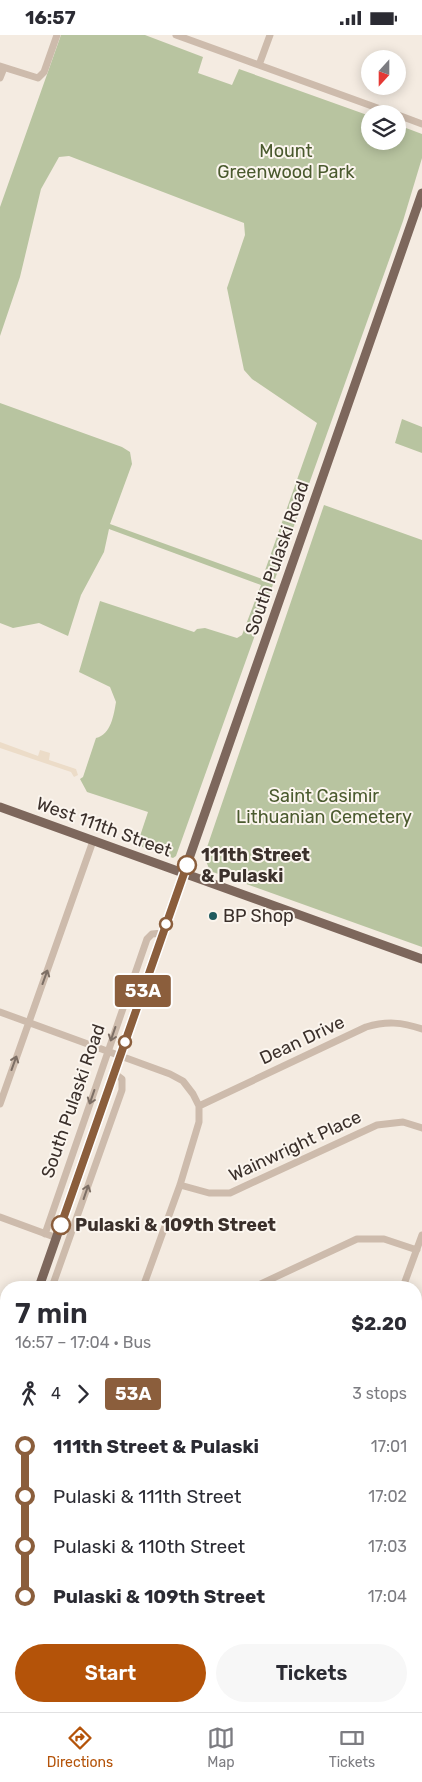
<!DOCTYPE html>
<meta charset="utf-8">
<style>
body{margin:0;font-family:Rubik,sans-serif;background:#f7f7f7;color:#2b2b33;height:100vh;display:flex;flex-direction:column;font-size:19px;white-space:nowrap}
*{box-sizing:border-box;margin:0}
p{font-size:16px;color:#7c7c81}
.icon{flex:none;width:28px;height:28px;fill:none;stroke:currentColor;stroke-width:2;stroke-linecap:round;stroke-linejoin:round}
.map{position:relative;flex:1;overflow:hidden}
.side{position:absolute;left:0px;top:1246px;width:422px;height:431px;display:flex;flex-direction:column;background:#fff;border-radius:20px 20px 0 0;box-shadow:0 2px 12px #0003}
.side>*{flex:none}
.badge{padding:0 10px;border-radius:4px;font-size:18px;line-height:32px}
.needle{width:32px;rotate:201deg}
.fabs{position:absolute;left:361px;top:15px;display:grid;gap:10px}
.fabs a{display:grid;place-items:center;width:45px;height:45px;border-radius:50%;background:#fff;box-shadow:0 2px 12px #0003;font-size:25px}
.map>.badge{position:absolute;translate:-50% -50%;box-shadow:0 0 0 2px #fff}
.legs{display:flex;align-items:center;gap:8px;height:55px;padding:0 15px;font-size:16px}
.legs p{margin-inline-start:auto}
.head{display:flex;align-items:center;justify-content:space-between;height:85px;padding:0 15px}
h1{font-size:28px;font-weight:600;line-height:38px}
.button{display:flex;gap:10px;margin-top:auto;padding:10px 15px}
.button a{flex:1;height:58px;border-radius:30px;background:#b45309;color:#fff;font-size:20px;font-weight:600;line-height:58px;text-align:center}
.button a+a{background:#f7f7f7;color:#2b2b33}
ul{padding:0 15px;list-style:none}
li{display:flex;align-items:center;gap:18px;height:50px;font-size:19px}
li i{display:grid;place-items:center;width:8px;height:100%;margin:0 6px;background:currentColor}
li i::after{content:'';width:12px;height:12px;margin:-6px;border:4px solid;border-radius:50%;background:#fff}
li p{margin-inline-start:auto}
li:first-child i{background:linear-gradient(#0000 50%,currentColor 0)}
li:last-child i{background:linear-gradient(currentColor 50%,#0000 0)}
.status{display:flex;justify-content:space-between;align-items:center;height:35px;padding:0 25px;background:#fff;direction:ltr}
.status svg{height:14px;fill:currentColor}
.menu{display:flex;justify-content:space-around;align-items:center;height:70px;border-top:1px solid #e1e1e2;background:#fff;font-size:14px;color:#7c7c81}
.menu a{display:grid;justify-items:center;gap:2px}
.menu .selected{color:#b45309}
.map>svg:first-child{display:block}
.green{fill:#b8c4a0}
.plaza{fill:#ecdcc8}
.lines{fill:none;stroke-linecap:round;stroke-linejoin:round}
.minor{stroke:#cdbbac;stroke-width:7}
.major{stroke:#7d675c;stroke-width:9}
.oneway{stroke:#7d6f65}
.line-1-casing{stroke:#fff;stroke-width:11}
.line-1{stroke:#8b5e3c;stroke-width:8}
.stop-1-dot{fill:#fff;stroke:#8b5e3c;stroke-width:2.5}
.poi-dot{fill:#1f5a5e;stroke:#fbf5ee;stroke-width:2}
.labels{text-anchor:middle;stroke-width:4;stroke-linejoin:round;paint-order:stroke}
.park-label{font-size:18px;fill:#4a5a2e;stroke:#fbf5ee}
.street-label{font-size:18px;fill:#3b302b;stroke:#fbf5ee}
.stop-label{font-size:18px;font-weight:bold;fill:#3b302b;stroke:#fbf5ee;text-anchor:start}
.poi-label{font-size:18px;fill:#3b302b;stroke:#fbf5ee;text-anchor:start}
</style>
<div class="status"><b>16:57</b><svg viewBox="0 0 49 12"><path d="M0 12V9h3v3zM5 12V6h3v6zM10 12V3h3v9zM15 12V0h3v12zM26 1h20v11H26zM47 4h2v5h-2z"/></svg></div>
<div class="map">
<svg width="422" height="1677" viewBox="0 0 422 1677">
<rect width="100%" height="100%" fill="#f4ebe1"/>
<!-- green -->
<path class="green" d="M 61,0 L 145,0 L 203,22 L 198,38 L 232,50 L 239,34 L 370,81 L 370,106 L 398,106 L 398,90 L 422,99 L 422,123 L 403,186 L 176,821 L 173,823 L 137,810 L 148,777 L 87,757 L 80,744 L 83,742 L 96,703 C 111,700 114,679 116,667 L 110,652 L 79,637 L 100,566 L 194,597 L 197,594 L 205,593 L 237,603 L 242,600 L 261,550 L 109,494 L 104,517 L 81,560 L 68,601 L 39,588 L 13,593 L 0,588 L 0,368 L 122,412 L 130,417 L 132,429 L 110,489 L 262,544 L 317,388 L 252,344 L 244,335 L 227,253 L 245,200 L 244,188 L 69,121 L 59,122 L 41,154 L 20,242 L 0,301 L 0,172 Z
M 402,384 L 422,392 L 422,418 L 395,408 Z
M 324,470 L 422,505 L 422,912 L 210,836 L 204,821 Z"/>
<!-- plaza -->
<path class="plaza" d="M 0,707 L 38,721 L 40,715 L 50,718 L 49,725 L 76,734 L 78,740 L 74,742 L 71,737 L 0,713 Z"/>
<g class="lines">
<!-- minor -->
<path class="minor" d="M 176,0 L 394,79
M 259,30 L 270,0
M 0,31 L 38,43 L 44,37 L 57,0
M 0,43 L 4,33
M 398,80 L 422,89
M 0,977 L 170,1039 L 183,1046 L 193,1059 L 199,1071 L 199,1087 L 180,1150 L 143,1252
M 0,1069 L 93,806
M 199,1071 L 366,992 C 386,986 402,987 422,994
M 180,1150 L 209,1158 L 230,1158 L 377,1090 L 403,1087 L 422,1093
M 0,1182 L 57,1203
M 45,1199 L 147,904 L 152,899 L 163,898
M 52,1252 L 122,1055 L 122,1044 L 114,1038
M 254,1252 L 357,1204 L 384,1204 L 417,1215
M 403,1252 L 422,1200
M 416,1336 L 422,1340
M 0,1402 L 6,1384
M 416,1505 L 422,1489
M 416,1549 L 422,1551
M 0,1608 L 6,1610
M 416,1653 L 422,1636
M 175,1671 L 190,1677
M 255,1677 L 257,1671
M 408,1677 L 410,1671"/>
<!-- major -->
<path class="major" d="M 0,772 L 422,924
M 39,1252 L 422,158
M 0,1365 L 6,1347"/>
</g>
<!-- one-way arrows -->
<defs><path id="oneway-shaft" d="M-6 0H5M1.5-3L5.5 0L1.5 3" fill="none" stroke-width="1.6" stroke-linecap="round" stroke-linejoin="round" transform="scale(1.25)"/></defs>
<g class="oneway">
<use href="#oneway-shaft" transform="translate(45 942) rotate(-70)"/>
<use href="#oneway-shaft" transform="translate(113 999) rotate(109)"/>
<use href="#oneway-shaft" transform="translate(14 1028) rotate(-70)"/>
<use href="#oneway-shaft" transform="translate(92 1062) rotate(109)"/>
<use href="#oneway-shaft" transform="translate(86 1157) rotate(-71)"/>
</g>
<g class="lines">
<defs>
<path id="line-1" d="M 61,1190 L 187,830"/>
</defs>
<!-- line-1 casing -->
<use href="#line-1" class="line-1-casing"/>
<!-- line-1 -->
<use href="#line-1" class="line-1"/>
</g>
<!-- markers -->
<g class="stop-1-dot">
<circle cx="187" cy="830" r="9"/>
<circle cx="166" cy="889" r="6"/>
<circle cx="125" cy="1007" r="6"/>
<circle cx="61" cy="1190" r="9"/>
</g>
<circle class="poi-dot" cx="213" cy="881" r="5"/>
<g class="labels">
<!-- park labels -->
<g class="park-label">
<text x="286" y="122">Mount<tspan x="286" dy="21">Greenwood Park</tspan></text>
<text x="324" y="767">Saint Casimir<tspan x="324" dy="21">Lithuanian Cemetery</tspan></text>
</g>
<!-- street labels -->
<g class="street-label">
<text transform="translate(277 523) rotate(-71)" y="6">South Pulaski Road</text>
<text transform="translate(104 792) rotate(20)" y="6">West 111th Street</text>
<text transform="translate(302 1005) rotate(-25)" y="6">Dean Drive</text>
<text transform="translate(73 1066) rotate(-71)" y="6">South Pulaski Road</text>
<text transform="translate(295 1111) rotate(-25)" y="6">Wainwright Place</text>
</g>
<!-- stop labels -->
<g class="stop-label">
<text x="201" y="826">111th Street<tspan x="201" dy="21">&amp; Pulaski</tspan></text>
<text x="75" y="1196">Pulaski &amp; 109th Street</text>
</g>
<!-- poi labels -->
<g class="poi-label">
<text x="223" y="887">BP Shop</text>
</g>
</g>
</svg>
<div class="fabs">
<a><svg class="needle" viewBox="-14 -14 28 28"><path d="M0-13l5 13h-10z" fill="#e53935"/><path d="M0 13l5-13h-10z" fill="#7c7c81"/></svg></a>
<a><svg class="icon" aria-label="layers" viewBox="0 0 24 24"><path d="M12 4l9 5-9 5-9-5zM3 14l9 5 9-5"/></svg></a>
</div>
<b class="badge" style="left:143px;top:956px;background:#8b5e3c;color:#fff">53A</b>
<section class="side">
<div class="head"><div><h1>7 min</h1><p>16:57 – 17:04 · Bus</p></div><b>$2.20</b></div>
<div class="legs"><svg class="icon" aria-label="walk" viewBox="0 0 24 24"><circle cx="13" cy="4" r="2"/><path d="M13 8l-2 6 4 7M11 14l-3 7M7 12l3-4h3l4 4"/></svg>4<svg class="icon" aria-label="forward" viewBox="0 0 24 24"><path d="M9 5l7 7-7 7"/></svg><b class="badge" style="background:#8b5e3c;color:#fff">53A</b><p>3 stops</p></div>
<ul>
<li><i style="color:#8b5e3c"></i><b>111th Street &amp; Pulaski</b><p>17:01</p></li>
<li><i style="color:#8b5e3c"></i><span>Pulaski &amp; 111th Street</span><p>17:02</p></li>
<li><i style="color:#8b5e3c"></i><span>Pulaski &amp; 110th Street</span><p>17:03</p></li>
<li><i style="color:#8b5e3c"></i><b>Pulaski &amp; 109th Street</b><p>17:04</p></li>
</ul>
<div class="button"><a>Start</a><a>Tickets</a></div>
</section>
</div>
<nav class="menu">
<a class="selected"><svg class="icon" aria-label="directions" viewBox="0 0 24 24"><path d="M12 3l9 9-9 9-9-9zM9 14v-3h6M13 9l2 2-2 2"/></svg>Directions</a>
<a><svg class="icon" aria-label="map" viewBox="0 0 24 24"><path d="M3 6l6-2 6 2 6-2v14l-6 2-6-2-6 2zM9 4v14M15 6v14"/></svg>Map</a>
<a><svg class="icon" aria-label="tickets" viewBox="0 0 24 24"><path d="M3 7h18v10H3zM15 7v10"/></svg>Tickets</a>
</nav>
